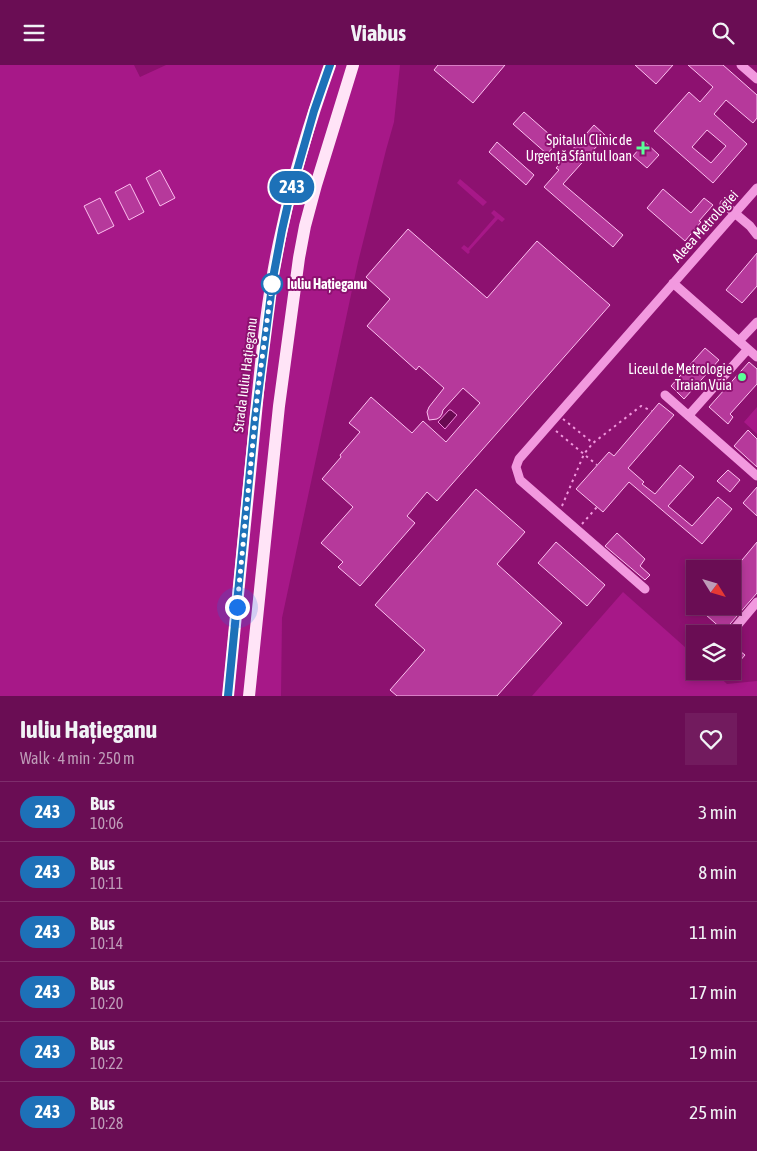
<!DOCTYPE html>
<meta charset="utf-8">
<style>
body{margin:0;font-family:"Asap Condensed",sans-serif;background:#721b5e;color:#f1f3f6;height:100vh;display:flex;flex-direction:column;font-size:19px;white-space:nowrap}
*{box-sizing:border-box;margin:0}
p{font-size:16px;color:#be9cb8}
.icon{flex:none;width:28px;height:28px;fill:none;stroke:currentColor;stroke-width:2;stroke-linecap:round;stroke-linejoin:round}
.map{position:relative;height:631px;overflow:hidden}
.details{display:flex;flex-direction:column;background:#6a0d54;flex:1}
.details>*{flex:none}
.badge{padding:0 10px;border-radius:16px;font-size:18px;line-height:32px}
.needle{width:32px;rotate:127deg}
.controls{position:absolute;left:686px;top:495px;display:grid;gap:10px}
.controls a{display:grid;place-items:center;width:55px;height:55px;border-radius:0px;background:#6a0d54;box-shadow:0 2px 8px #0003,0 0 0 1px #7d2d6b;font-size:25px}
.you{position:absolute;width:25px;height:25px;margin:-12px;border:4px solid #fff;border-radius:50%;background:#1a73e8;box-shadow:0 0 0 8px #1a73e833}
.map>.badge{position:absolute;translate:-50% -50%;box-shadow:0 0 0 2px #fff}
.round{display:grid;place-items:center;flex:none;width:52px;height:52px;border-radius:0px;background:#721b5e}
.headline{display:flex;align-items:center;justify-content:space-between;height:85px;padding:0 20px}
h1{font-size:24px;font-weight:700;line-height:38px}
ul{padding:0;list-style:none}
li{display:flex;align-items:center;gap:15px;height:60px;padding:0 20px;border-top:1px solid #7d2d6b}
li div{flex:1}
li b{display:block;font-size:19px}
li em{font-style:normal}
li .badge{min-width:55px;font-weight:700;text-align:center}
header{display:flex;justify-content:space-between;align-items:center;height:65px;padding:0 20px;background:#6a0d54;font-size:22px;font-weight:700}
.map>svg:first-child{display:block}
.green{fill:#a71888}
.water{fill:#690a52;stroke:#f58ae0}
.building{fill:#b6399b;stroke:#fdc0f0;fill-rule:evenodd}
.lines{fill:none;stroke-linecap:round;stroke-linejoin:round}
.path{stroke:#f299df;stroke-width:2;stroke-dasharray:2.5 4;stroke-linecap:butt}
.minor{stroke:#f299df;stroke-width:9}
.major{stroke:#ffe4f7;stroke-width:12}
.line-casing{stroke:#fff;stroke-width:11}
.line{stroke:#1d71b8;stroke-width:8}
.walk{stroke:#fff;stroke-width:5;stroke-dasharray:0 9}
.poi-dot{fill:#5aff98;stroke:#8d1170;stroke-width:2}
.stop-dot{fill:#fff;stroke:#1d71b8;stroke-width:2.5}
.labels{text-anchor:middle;stroke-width:4;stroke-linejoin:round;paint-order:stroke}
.poi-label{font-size:14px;fill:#fff;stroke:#8d1170;text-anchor:end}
.street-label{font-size:14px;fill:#fff;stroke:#8d1170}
.stop-label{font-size:14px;font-weight:bold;fill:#fff;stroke:#8d1170;text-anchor:start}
</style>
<header><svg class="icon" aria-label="menu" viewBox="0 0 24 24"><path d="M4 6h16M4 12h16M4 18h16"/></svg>Viabus<svg class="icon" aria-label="search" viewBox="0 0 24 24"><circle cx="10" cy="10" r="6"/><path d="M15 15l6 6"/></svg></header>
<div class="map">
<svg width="757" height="631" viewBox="0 0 757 631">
<rect width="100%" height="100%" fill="#8d1170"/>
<!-- green -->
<path class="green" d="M 0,0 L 134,0 L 140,12 L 166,0 L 400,0 L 394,57 L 386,85 L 358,197 L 282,553 L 281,631 L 0,631 Z
M 460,114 L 487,137 L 483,141 L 457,118 Z
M 494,145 L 505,154 L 502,157 L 498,154 L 469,186 L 470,187 L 468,189 L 461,183 L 464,180 L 468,183 L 495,152 L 491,148 Z
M 757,342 L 757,369 L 744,357 Z
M 623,527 L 695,591 L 695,606 L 713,606 L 727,619 L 757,616 L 757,631 L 532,631 Z"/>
<!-- water -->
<path class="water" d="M 449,345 L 451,345 L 457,350 L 445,364 L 438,357 Z"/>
<!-- building -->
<path class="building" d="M 438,0 L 505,0 L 473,38 L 434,5 Z
M 635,0 L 673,0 L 656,19 Z
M 688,0 L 723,0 L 757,30 L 757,53 L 753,58 L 726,35 L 714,49 L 747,79 L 713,118 L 654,66 L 689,27 L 700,37 L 713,22 ZM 707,65 L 726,81 L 711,98 L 692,82 Z
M 524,47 L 558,77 L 547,89 L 513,59 Z
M 594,60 L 606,71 L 563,119 L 623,170 L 613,182 L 544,122 L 559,105 L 556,103 Z
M 497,77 L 534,110 L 526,120 L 489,87 Z
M 645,77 L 659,90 L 647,103 L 633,91 Z
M 160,105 L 175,133 L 160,141 L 146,113 Z
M 130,119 L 144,147 L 129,155 L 115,127 Z
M 663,124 L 691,148 L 704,133 L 713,140 L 699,156 L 701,157 L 685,176 L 647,143 Z
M 100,133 L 114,161 L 98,169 L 84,141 Z
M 408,164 L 487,233 L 537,176 L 610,240 L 437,436 L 427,427 L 407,451 L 415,458 L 360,521 L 338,502 L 343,497 L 321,478 L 353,442 L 322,414 L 341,392 L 340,390 L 360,367 L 349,358 L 371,332 L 412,368 L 423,356 L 446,377 L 480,338 L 463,323 L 443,345 L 442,349 L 440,352 L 437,354 L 429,355 L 427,347 L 429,342 L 444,323 L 419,301 L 416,305 L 367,261 L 390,234 L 366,212 Z
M 757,188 L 757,221 L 742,238 L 726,225 Z
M 705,283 L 719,295 L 684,334 L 671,321 Z
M 749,297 L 757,304 L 757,319 L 730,349 L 733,352 L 728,359 L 709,342 Z
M 659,338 L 674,350 L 628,403 L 644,417 L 642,419 L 655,429 L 680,400 L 694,412 L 668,441 L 692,461 L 718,432 L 732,444 L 702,479 L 629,417 L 603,447 L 576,424 L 609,387 L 614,391 Z
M 748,365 L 757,374 L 757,402 L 734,381 Z
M 728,405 L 740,415 L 730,427 L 717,416 Z
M 757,422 L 757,451 L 743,438 Z
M 476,424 L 525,467 L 497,499 L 562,558 L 497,631 L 397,631 L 390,625 L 425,585 L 375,540 Z
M 617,468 L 645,494 L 640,501 L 650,510 L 645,515 L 605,481 Z
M 556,477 L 605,520 L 587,541 L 538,498 Z
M 757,477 L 757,528 L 724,566 L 696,541 L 732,541 L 732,497 L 737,501 Z
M 732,580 L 745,590 L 732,605 Z"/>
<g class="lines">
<!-- path -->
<path class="path" d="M 563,354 L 593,378 L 641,341 L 652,346
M 556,366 L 597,400
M 562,441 L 584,389 L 593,378
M 582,459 L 597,442"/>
<!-- minor -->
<path class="minor" d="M 741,0 L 757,14
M 724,139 L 750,161 L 757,170
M 673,218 L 757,292
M 739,276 L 757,257
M 665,330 L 757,411
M 689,350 L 748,284
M 645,524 L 520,415 L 516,402 L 519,394 L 757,123
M 730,569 L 757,537"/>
<!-- major -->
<path class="major" d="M 228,631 C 238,537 246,442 256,348 C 262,286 268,224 282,164 C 294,108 311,53 330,0
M 249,631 L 279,341 L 299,193 L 305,161 L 316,120 L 353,0"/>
</g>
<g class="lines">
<defs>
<path id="line" d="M 228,631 L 255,354 L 273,213 L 282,165 L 290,130 L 314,46 L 330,0"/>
</defs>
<!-- line casing -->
<use href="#line" class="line-casing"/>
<!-- line -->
<use href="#line" class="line"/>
<!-- walk -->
<path class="walk" d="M 237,542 L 258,324 L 272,219"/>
</g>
<!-- markers -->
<g class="poi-dot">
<path d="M640.5 75.5h5v5h5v5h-5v5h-5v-5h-5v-5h5z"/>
<circle cx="742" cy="312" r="5"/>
</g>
<circle class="stop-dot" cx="272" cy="219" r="10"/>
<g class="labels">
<!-- poi labels -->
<g class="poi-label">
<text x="632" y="80">Spitalul Clinic de<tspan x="632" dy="16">Urgență Sfântul Ioan</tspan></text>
<text x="732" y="309">Liceul de Metrologie<tspan x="732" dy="16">Traian Vuia</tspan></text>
</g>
<!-- street labels -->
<g class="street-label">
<text transform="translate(705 161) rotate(-48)" y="5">Aleea Metrologiei</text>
<text transform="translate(245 310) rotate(-83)" y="5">Strada Iuliu Hațieganu</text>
</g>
<!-- stop labels -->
<g class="stop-label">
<text x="287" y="224">Iuliu Hațieganu</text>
</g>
</g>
</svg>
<div class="controls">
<a><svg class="needle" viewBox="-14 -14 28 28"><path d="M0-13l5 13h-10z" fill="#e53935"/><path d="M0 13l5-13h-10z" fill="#be9cb8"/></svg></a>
<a><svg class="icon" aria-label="layers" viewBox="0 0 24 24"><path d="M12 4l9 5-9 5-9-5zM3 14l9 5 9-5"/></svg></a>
</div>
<div class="you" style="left:237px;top:542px"></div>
<b class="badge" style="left:292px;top:122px;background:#1d71b8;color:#fff">243</b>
</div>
<section class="details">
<div class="headline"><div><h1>Iuliu Hațieganu</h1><p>Walk · 4 min · 250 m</p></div><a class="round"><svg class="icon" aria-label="heart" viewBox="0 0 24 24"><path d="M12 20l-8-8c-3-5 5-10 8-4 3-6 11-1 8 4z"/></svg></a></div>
<ul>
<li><span class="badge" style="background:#1d71b8;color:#fff">243</span><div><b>Bus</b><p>10:06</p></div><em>3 min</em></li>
<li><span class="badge" style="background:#1d71b8;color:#fff">243</span><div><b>Bus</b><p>10:11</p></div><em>8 min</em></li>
<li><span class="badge" style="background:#1d71b8;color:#fff">243</span><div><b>Bus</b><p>10:14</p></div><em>11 min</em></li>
<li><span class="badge" style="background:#1d71b8;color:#fff">243</span><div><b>Bus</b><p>10:20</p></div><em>17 min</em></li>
<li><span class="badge" style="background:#1d71b8;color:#fff">243</span><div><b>Bus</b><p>10:22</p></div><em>19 min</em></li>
<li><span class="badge" style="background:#1d71b8;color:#fff">243</span><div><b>Bus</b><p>10:28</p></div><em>25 min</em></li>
</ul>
</section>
